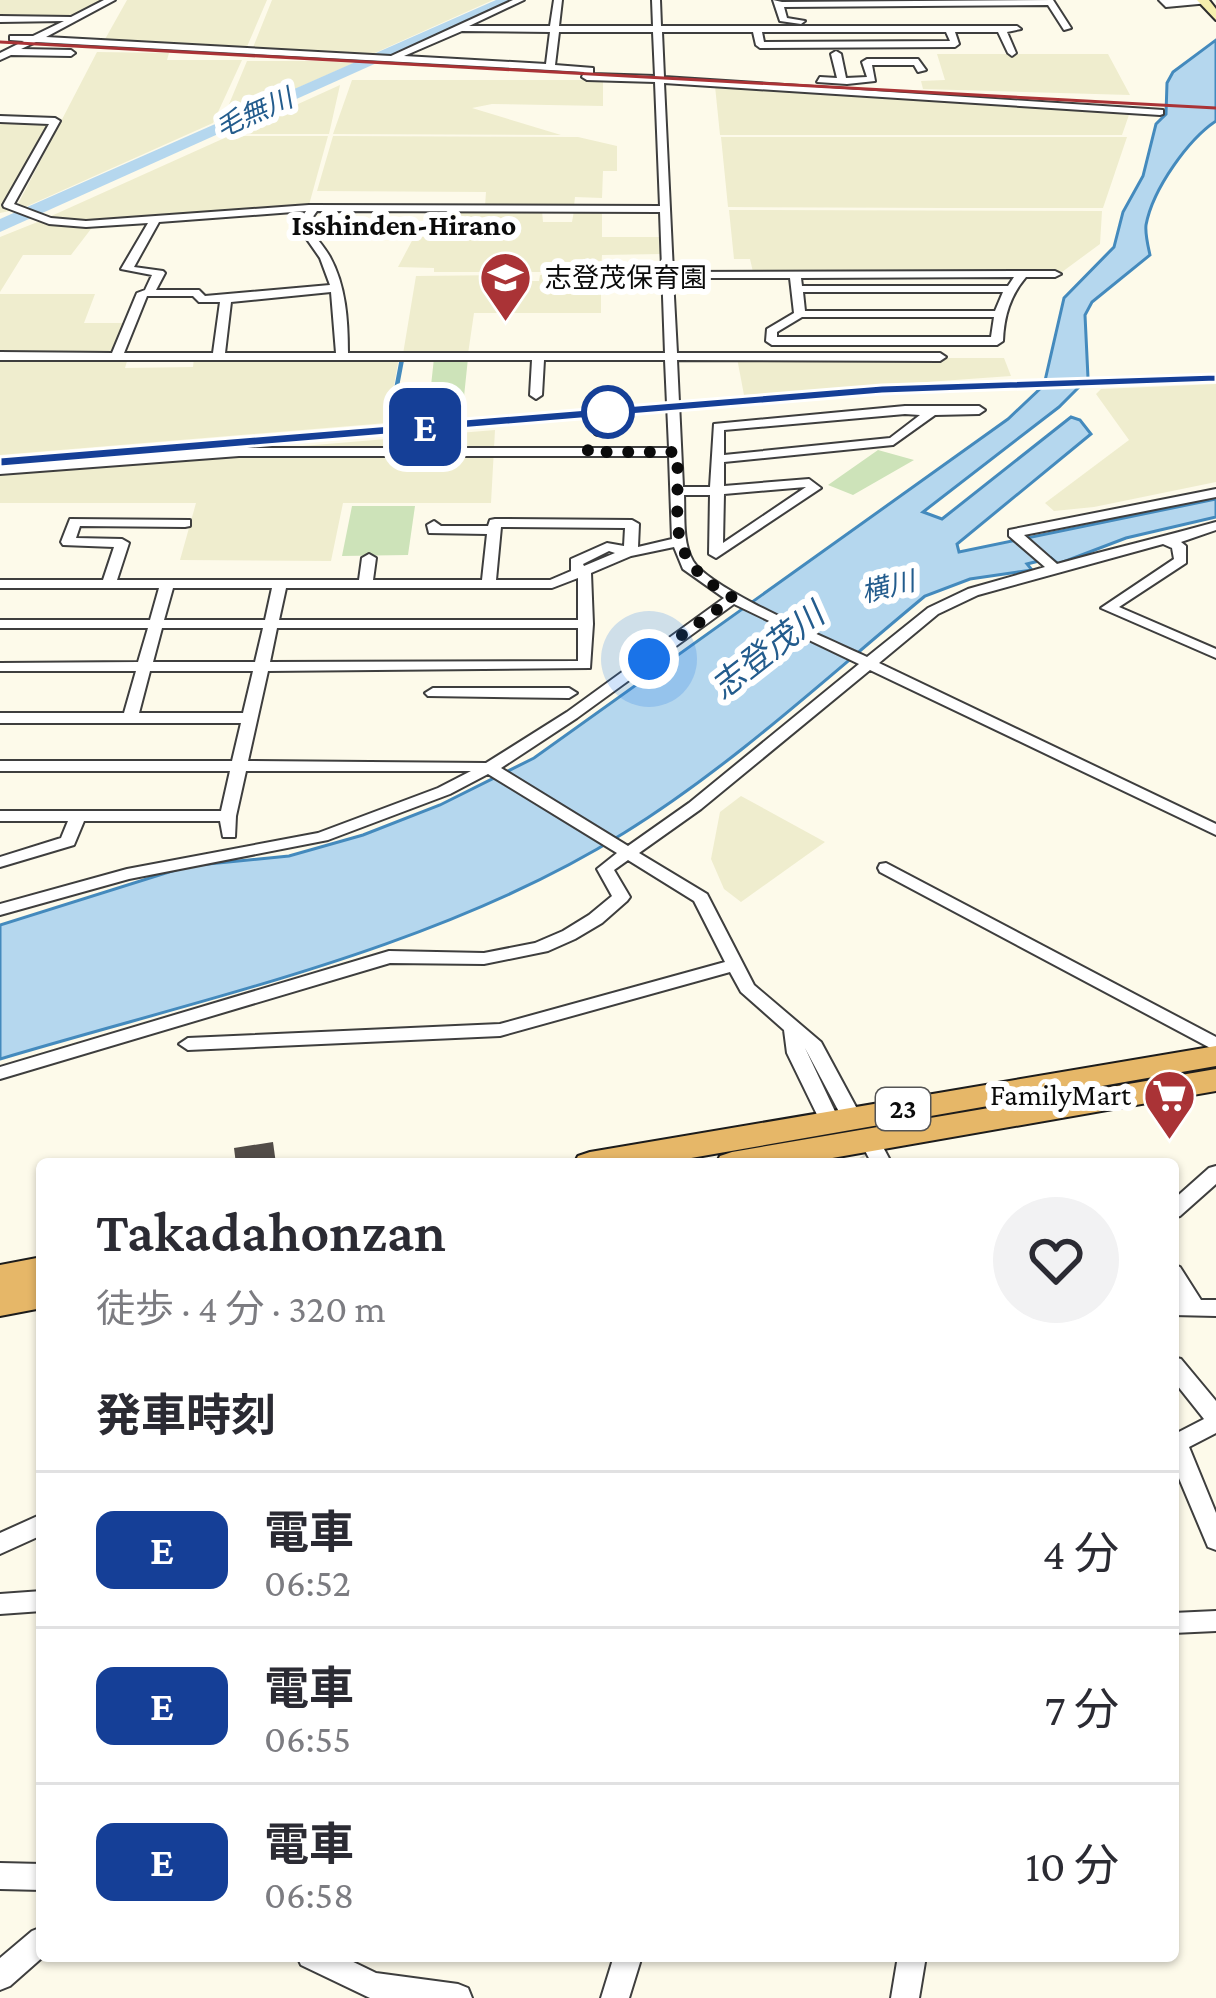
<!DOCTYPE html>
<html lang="ja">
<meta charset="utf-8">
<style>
body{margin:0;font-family:"Crimson Pro","Noto Sans JP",serif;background:#f2f2f3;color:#2b2b33;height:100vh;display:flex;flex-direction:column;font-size:45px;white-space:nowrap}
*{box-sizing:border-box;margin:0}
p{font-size:39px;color:#7c7c81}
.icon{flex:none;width:66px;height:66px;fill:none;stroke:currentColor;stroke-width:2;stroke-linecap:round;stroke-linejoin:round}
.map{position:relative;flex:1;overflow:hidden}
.sheet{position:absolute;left:36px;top:1158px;width:1143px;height:804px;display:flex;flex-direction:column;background:#fff;border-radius:12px;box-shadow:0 3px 9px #0004}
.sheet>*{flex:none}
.badge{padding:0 24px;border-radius:18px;font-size:42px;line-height:78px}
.you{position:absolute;width:60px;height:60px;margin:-30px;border:9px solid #fff;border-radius:50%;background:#1a73e8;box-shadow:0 0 0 18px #1a73e833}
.map>.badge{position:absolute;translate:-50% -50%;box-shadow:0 0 0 6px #fff}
h2{padding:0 60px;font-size:45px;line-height:108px}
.round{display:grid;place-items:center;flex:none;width:126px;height:126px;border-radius:63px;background:#f2f2f3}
.headline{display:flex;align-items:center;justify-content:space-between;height:204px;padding:0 60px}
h1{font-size:57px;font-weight:600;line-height:90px}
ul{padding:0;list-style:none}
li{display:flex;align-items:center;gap:36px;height:156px;padding:0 60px;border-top:3px solid #e1e1e2}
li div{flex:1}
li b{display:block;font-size:45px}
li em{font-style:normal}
li .badge{min-width:132px;font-weight:700;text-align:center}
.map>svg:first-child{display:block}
.farmland{fill:#efedce}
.green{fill:#cde3b9}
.water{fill:#b5d7ee;stroke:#448abd;stroke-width:3}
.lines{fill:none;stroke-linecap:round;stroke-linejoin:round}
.stream{stroke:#448abd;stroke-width:4.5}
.river{fill:#b5d7ee;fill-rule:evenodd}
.building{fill:#524c48}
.minor-tunnel{stroke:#d9d6c9;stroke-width:20;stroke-dasharray:20 9;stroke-linecap:butt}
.minor-casing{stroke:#3e3e3e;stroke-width:4}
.secondary-casing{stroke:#2d2d2d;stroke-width:4}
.trunk-casing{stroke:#1c1c1c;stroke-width:4}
.minor{fill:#fff;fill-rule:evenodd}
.secondary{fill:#f6efad;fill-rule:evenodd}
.trunk{fill:#e6b768;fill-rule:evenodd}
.rail-far1{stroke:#aa3336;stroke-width:3}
.rail{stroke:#aa3336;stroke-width:4.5}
.line{fill:#153f97;stroke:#fff;stroke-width:3}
.walk{stroke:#0b0b0b;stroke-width:12;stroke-dasharray:0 21.6}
.stop-dot{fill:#fff;stroke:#153f97;stroke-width:6}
.labels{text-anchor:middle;stroke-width:12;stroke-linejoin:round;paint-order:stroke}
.far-water-label{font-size:27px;font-style:italic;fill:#235c8d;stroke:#fff}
.far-poi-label{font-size:27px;fill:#0b0b0b;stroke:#fff;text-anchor:start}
.shield{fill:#fff;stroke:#545454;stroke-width:3}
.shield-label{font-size:27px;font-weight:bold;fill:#0b0b0b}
.far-quarter-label{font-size:30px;font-weight:bold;fill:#0b0b0b;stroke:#fff}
.poi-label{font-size:30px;fill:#0b0b0b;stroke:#fff;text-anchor:end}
.water-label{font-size:33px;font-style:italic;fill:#235c8d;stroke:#fff}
</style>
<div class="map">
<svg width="1216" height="1998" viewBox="0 0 1216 1998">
<rect width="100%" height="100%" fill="#fdfaea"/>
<!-- farmland -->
<path class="farmland" d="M 0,0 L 107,0 L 70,17 L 0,18 Z
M 127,0 L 267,0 L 246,49 L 104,41 Z
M 272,0 L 493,0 L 368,56 L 252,50 Z
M 97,52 L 169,53 L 167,60 L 242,60 L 213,123 L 23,208 L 17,206 Z
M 937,54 L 1108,54 L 1130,95 L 923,89 L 921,81 L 945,80 Z
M 247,61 L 320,61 L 354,63 L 222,121 Z
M 352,80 L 603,80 L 603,106 L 492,104 L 472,108 L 561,135 L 333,134 Z
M 340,85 L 329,134 L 232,134 Z
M 715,86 L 1007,102 L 1019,107 L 1130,112 L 1122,135 L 720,135 Z
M 0,121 L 50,124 L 4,201 L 10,211 L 0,213 Z
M 229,136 L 328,136 L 309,205 L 89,221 L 49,217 Z
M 333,136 L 578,137 L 617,146 L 617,171 L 603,171 L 602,198 L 575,197 L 574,206 L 485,206 L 486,192 L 317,191 Z
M 721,137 L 1127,137 L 1103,208 L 950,208 L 728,207 Z
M 456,210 L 542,211 L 543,222 L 572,222 L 574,211 L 602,211 L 602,237 L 661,237 L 662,254 L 602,255 L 601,272 L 434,272 L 434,268 L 398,267 L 414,237 L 453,237 Z
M 729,210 L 1102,211 L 1100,244 L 1062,272 L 753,272 L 750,259 L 734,259 Z
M 40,221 L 94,225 L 71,255 L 23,255 L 0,292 L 0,237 Z
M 509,275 L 509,281 L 539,281 L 540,275 L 663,275 L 664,288 L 601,288 L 601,313 L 474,313 L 468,354 L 403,354 L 416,276 Z
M 0,294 L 95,294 L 84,323 L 126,323 L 114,354 L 0,354 Z
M 0,358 L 128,358 L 125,368 L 193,367 L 194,358 L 399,358 L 387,423 L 0,455 Z
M 737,358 L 1004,358 L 1011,376 L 744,395 Z
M 1216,384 L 1216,482 L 1094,507 L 1054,511 L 1045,503 L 1129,440 L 1096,394 L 1101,389 Z
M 495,430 L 491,503 L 343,503 L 331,561 L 180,560 L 196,503 L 0,503 L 0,471 Z
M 741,796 L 825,842 L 741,902 L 724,889 L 711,859 L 720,812 Z"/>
<!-- green -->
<path class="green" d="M 434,358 L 468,358 L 462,416 L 427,423 Z
M 878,450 L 914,460 L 853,495 L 828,485 Z
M 352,506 L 415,506 L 408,555 L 342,556 Z"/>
<!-- water -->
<path class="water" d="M 1216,40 L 1216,121 C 1189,139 1153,188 1146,225 C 1145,234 1148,246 1150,255 L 1092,302 L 1085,315 L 1088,378 L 1059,407 L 923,512 L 942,519 L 1071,417 L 1080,420 L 1091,434 L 957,544 L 959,552 L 1216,499 L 1216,517 L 1126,538 L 1058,564 L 1051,558 L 1027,564 L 1032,570 L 970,579 L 925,596 C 827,677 732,766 624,833 C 440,948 207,997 0,1059 L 0,925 L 188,866 L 289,856 L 363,835 L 440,805 L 534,758 L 1008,419 L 1044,385 L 1064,298 L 1114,247 L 1123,212 L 1143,176 L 1156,124 L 1166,114 L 1167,83 L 1173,72 Z"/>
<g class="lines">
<!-- stream -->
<path class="stream" d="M 390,422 L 402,359"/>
<!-- river -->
<path class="river" d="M 496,0 L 517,0 L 0,232 L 0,219 Z"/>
</g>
<!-- building -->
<path class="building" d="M 273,1142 L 276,1164 L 236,1164 L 234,1148 Z"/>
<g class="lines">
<!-- minor-tunnel -->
<path class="minor-tunnel" d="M 833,1106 L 865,1157"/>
<defs>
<path id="minor" d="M 104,0 L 115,0 L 46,37 L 391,56 L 513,0 L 524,0 L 469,26 L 550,26 L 554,0 L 562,0 L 559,26 L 653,26 L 652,0 L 660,0 L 661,26 L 1017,26 L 1021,29 L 1007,32 L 1016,53 L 1012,56 L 1008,53 L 998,32 L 955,32 L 959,44 L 955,47 L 760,48 L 756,45 L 753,32 L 662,32 L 664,77 L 1163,110 L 1163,114 L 1160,115 L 664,83 L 673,272 L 1055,271 L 1061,274 L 1055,277 L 1026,277 C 1010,296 1004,316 1003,341 L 997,345 L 772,345 L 766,341 L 767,329 L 794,313 L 790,278 L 673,278 L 677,353 L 940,353 L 946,357 L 940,361 L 677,360 L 683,487 L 710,487 L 714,424 L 905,406 L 979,406 L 985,410 L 979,414 L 935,415 L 893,445 L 724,462 L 724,486 L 809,479 L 821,488 L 716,558 L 709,554 L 710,495 L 684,495 C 685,516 682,542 693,561 C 711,590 831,640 867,657 L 928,608 L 968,589 L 1045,567 L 1009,536 L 1009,530 L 1216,489 L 1216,497 L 1024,535 L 1057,564 C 1110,549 1163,537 1216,522 L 1216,530 L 1181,542 L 1186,546 L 1186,563 L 1119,607 L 1216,649 L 1216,658 L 1101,608 L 1174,559 L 1172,548 L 1163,544 L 978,595 L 938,614 L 879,663 L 1216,824 L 1216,835 L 870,670 L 701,809 L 639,853 L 707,894 L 754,985 L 821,1042 L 862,1118 L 859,1123 L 845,1123 L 805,1048 L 840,1122 L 837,1127 L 823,1127 L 787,1053 L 784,1030 L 741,992 L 730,972 L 500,1036 L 188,1050 L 179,1044 L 188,1038 L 500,1024 L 725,962 L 694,901 L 628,860 L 614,870 L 630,897 L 627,901 L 602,923 L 575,939 L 548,951 L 484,964 L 390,963 L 0,1079 L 0,1067 L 389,951 L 484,953 L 535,943 L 563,931 L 589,915 L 612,896 L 597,869 L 617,853 L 488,774 L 450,794 L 328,840 L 129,879 L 0,915 L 0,904 L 127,869 L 318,833 L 438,788 L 471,771 L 246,771 L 236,816 L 235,837 L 223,837 L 220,821 L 84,821 L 74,845 L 0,867 L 0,857 L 61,838 L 68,821 L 0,821 L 0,811 L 221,811 L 230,771 L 0,771 L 0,761 L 232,761 L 241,723 L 0,723 L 0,713 L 124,713 L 136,671 L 0,671 L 0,663 L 138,662 L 148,628 L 0,628 L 0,620 L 150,620 L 159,588 L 0,588 L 0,580 L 103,580 L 114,547 L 63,545 L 61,542 L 70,519 L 190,520 L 190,526 L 185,527 L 80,526 L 76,538 L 122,539 L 129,543 L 117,580 L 359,580 L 362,558 L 369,554 L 376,558 L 373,580 L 482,580 L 487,534 L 429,533 L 427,525 L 434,521 L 441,526 L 488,526 L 490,520 L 495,519 L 632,520 L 639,524 L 638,547 L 672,539 L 669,456 L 239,456 L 0,474 L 0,466 L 239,448 L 669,448 L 665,360 L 544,360 L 542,395 L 536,399 L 530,395 L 532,360 L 0,360 L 0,352 L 112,353 L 137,293 L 145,290 L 152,275 L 121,269 L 148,223 L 86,227 L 49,224 L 4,207 L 3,205 L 49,124 L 0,122 L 0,116 L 55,118 L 60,121 L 14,204 L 51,218 L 86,221 L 309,205 L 660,206 L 655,82 L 587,80 L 582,77 L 584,72 L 550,70 L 36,42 L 21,49 L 71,50 L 75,53 L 71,56 L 11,55 L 0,60 L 0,53 L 24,41 L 10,40 L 10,36 L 33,36 L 64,21 L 0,22 L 0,16 L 71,17 ZM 462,31 L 550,32 L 546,64 L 404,56 ZM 559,32 L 653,32 L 655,76 L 593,74 L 593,68 L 555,65 ZM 762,32 L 946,32 L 950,41 L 764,42 ZM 306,211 L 297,225 L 320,258 L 330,285 L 205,296 L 199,290 L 156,290 L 165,273 L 163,271 L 134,267 L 159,222 ZM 317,211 L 660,212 L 665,353 L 348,353 C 348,321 346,286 330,257 C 324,246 314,236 307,225 ZM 1014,277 L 1008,286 L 802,286 L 801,278 ZM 331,292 L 336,353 L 225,353 L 231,302 ZM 803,292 L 1003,292 L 995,311 L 805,311 ZM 147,296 L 193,296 L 199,302 L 220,302 L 213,353 L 124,353 ZM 802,317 L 994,317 L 991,337 L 777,337 L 777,332 ZM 905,414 L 920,415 L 890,438 L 724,455 L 724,430 ZM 806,487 L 723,543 L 724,494 ZM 501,527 L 625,528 L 624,546 L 607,543 L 571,559 L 571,571 L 550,580 L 496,580 ZM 674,547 L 683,569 L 724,598 L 567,712 L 486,763 L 248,761 L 268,671 L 590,668 L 593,624 L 591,573 L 631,556 ZM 609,551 L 615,553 L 584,566 L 583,564 ZM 578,578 L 578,620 L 279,620 L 286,588 L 552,588 ZM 173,588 L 272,588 L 265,620 L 164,620 ZM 734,604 L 859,664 L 689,803 L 628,846 L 501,768 L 577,718 ZM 162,628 L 263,628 L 255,662 L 153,662 ZM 277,628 L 578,628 L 578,661 L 270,662 ZM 150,671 L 253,671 L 243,713 L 139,713 Z
M 773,0 L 782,2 L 1053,0 L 1071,28 L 1064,30 L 1048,5 L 784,7 L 787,18 L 805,21 L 801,24 L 780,21 Z
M 1159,0 L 1205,0 L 1209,3 L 1166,7 Z
M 836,51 L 841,54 L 846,78 L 867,77 L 862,62 L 867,59 L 918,59 L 926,70 L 918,72 L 914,65 L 872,65 L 875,81 L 847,84 L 817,82 L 820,77 L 837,78 L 831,54 Z
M 433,688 L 569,688 L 577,693 L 569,698 L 428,696 L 425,693 Z
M 886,863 L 1216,1037 L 1216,1051 L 880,872 L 878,868 L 880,864 Z
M 869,1132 L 876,1134 L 892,1164 L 872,1164 L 859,1139 L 862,1134 Z
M 1216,1166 L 1216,1184 L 1180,1216 L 1173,1218 L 1173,1200 L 1209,1168 Z
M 1173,1264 L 1180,1267 L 1201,1300 L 1216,1300 L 1216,1316 L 1173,1315 L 1173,1299 L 1179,1299 L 1173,1289 Z
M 1173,1357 L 1181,1359 L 1216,1401 L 1216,1433 L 1189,1447 L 1216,1513 L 1216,1550 L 1208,1547 L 1173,1464 L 1173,1435 L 1204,1419 L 1173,1380 Z
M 42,1514 L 42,1535 L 0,1554 L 0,1533 Z
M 42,1591 L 42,1611 L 0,1614 L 0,1594 Z
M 1216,1611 L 1216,1631 L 1173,1633 L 1173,1613 Z
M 0,1863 L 42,1864 L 42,1890 L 0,1889 Z
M 42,1927 L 44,1956 L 10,1986 L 0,1990 L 0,1958 L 32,1931 Z
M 297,1956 L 341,1956 L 376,1973 L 458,1984 L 468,1988 L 472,1998 L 370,1998 L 301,1965 Z
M 614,1956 L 642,1956 L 629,1998 L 601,1998 Z
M 898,1956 L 926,1956 L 919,1998 L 891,1998 Z"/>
<path id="secondary" d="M 1197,0 L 1209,0 L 1216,9 L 1216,20 Z"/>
<path id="trunk" d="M 1216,1046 L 1216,1066 L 657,1164 L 574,1164 L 578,1156 L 590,1152 Z
M 1216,1069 L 1216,1091 L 798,1164 L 716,1164 L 720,1156 L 732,1152 Z
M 42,1257 L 42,1308 L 0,1316 L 0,1265 Z"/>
</defs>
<!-- minor casing -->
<use href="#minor" class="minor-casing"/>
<!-- secondary casing -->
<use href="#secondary" class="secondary-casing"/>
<!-- trunk casing -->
<use href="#trunk" class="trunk-casing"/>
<!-- minor -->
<use href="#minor" class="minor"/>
<!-- secondary -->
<use href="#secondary" class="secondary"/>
<!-- trunk -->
<use href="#trunk" class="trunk"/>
<!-- rail-far1 -->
<path class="rail-far1" d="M 0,42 L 1216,108"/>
<!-- rail -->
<path class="rail" d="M 0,462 L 882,389 L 1216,379"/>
</g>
<!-- line -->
<path class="line" d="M 1216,374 L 1216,382 L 882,394 L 0,467 L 0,457 L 882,385 Z"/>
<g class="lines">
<!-- walk -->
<path class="walk" d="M 608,412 L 587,452 L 677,452 C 681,526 661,556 733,598 L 649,659"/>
</g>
<!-- icons -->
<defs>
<symbol id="school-pin" viewBox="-11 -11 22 30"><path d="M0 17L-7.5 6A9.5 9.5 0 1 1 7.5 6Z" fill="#aa3336" stroke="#fff"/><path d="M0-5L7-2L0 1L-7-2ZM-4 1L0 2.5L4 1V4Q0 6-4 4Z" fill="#fff"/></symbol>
<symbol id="supermarket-pin" viewBox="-11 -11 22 30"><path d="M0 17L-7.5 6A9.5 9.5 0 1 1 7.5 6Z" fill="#aa3336" stroke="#fff"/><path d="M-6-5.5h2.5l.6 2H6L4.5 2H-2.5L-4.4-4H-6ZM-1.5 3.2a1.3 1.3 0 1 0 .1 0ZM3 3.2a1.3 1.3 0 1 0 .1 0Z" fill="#fff"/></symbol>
</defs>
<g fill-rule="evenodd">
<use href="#school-pin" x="476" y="248" width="59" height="81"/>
<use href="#supermarket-pin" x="1140" y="1066" width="59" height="81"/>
</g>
<!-- markers -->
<circle class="stop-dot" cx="608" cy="412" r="24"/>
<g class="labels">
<!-- far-water labels -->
<g class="far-water-label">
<text transform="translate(254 113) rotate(-24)" y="9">毛無川</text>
<text transform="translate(888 587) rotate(-14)" y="9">横川</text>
</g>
<!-- far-poi labels -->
<g class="far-poi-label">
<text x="545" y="287">志登茂保育園</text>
</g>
<!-- shield labels -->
<rect class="shield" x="876" y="1088" width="54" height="42" rx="9"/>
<g class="shield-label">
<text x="903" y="1118">23</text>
</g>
<!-- far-quarter labels -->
<g class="far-quarter-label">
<text x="404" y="235">Isshinden-Hirano</text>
</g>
<!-- poi labels -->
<g class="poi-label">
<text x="1131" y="1105">FamilyMart</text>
</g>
<!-- water labels -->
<g class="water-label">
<text transform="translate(767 650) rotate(-38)" y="12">志登茂川</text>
</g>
</g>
</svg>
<div class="you" style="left:649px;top:659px"></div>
<b class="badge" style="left:425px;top:427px;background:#153f97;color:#fff">E</b>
<section class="sheet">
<div class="headline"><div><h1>Takadahonzan</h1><p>徒歩 · 4 分 · 320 m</p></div><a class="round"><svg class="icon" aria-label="heart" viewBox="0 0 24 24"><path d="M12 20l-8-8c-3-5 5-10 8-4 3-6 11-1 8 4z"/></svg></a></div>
<h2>発車時刻</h2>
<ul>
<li><span class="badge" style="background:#153f97;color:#fff">E</span><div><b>電車</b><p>06:52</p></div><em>4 分</em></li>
<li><span class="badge" style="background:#153f97;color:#fff">E</span><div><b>電車</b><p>06:55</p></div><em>7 分</em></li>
<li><span class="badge" style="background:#153f97;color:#fff">E</span><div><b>電車</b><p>06:58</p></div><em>10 分</em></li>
</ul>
</section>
</div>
